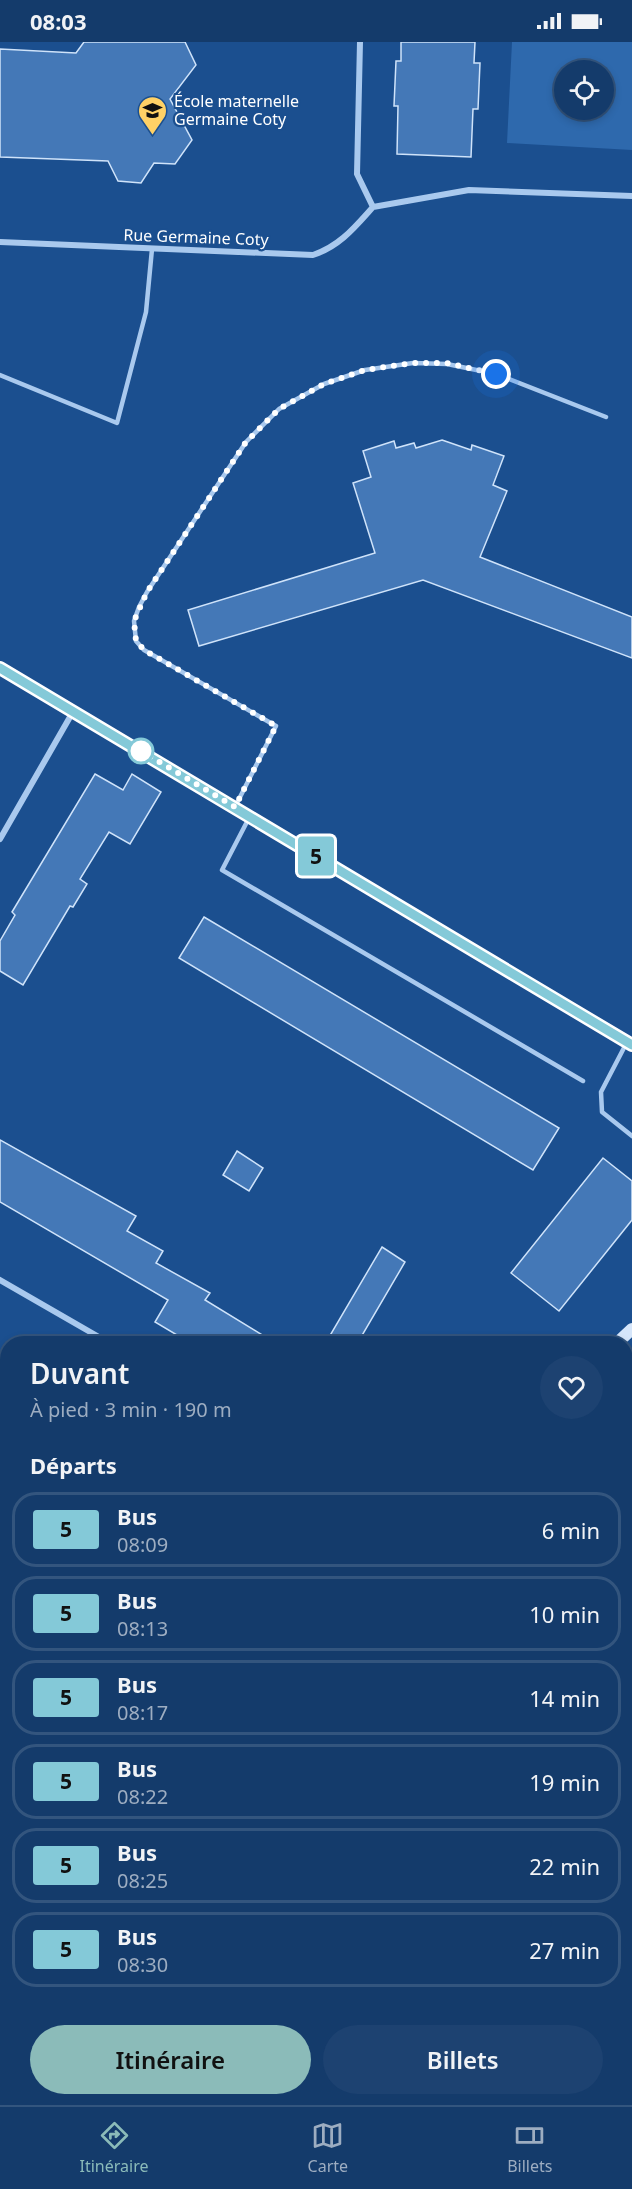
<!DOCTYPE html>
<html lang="fr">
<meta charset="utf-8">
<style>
body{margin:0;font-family:"Noto Sans",sans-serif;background:#1d4271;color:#f1f3f6;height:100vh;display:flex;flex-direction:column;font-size:22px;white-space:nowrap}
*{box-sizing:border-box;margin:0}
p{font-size:20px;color:#9dadc1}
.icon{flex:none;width:33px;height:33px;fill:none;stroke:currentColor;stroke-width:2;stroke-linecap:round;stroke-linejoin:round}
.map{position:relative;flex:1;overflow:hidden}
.details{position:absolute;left:0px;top:1294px;width:633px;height:770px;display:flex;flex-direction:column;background:#143b6b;border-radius:24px 24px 0 0;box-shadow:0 3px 9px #0003,0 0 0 2px #33557e}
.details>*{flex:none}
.badge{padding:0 12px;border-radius:4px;font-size:21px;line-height:39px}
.tools{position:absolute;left:554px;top:18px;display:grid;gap:12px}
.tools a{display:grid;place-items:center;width:60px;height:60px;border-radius:50%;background:#143b6b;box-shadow:0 3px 9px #0003,0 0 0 2px #33557e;font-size:30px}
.you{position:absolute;width:30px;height:30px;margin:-15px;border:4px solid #fff;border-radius:50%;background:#1a73e8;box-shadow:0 0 0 9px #1a73e833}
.map>.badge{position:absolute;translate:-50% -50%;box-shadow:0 0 0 3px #fff}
h2{padding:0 30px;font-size:22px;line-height:54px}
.round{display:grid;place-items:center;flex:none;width:63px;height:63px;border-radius:32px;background:#1d4271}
.overview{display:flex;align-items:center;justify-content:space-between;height:102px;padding:0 30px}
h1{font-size:28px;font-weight:600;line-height:45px}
.button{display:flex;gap:12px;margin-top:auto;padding:12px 30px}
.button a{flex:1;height:69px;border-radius:36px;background:#8bbbb9;color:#111;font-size:24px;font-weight:600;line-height:69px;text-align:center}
.button a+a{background:#1d4271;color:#f1f3f6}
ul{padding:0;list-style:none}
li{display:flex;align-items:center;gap:18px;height:75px;margin:0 12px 9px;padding:0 18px;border:3px solid #33557e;border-radius:24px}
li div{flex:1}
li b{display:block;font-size:22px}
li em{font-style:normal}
li .badge{min-width:66px;font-weight:700;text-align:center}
.status{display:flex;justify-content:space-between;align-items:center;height:42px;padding:0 30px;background:#143b6b;direction:ltr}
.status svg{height:16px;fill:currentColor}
.menu{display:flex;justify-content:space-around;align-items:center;height:84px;border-top:2px solid #33557e;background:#143b6b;font-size:16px;color:#9dadc1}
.menu a{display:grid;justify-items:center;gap:3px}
.menu .on{color:#8bbbb9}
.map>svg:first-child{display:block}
.green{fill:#2e69ad;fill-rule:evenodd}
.building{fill:#4478b7;stroke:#cfe3fa;stroke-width:1.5}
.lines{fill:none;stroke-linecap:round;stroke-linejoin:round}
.service{stroke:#a9c9ee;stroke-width:4.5}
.minor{stroke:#a9c9ee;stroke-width:6}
.secondary{stroke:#d6e6fa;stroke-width:12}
.line-casing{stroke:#fff;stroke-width:14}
.line{stroke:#84c9d8;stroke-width:9}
.walk{stroke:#fff;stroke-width:6;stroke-dasharray:0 10.8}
.stop-dot{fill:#fff;stroke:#84c9d8;stroke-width:3}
.labels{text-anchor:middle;stroke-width:4.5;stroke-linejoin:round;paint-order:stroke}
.poi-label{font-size:16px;fill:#fff;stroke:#1b4f8f;text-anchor:start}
.street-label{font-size:16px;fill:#fff;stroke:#1b4f8f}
</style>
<div class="status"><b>08:03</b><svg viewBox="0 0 49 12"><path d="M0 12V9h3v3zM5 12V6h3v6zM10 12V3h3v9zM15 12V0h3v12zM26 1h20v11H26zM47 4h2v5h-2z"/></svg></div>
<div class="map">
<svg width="632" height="2063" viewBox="0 0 632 2063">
<rect width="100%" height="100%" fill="#1b4f8f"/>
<!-- green -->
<path class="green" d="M 512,0 L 632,0 L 632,108 L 507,101 ZM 564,28 L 603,28 L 603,68 L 564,68 Z
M 632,1321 L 632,1591 L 626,1587 L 626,1328 Z"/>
<!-- building -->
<path class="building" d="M 84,0 L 185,0 L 196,23 L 170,57 L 192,98 L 175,122 L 154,121 L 141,141 L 118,139 L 108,119 L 0,115 L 0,7 L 76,11 Z
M 401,0 L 475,0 L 474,21 L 480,21 L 478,67 L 473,67 L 471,115 L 397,112 L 398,64 L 394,64 L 396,19 L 401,19 Z
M 442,398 L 471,408 L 472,403 L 504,414 L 493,443 L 507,449 L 480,515 L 632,575 L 632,616 L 423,538 L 199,604 L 188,568 L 375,511 L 353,441 L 371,435 L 363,409 L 394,399 L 396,406 L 414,401 L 416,406 Z
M 95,732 L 123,748 L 132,732 L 161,750 L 130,802 L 109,790 L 80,837 L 87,842 L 73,865 L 70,864 L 23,943 L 0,929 L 0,899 L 15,873 L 12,870 Z
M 204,875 L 559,1086 L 533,1128 L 179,916 Z
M 0,1098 L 136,1174 L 127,1189 L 163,1209 L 156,1221 L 210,1251 L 205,1258 L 277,1302 L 192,1302 L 155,1280 L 168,1258 L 0,1160 Z
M 237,1109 L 263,1126 L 249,1149 L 223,1133 Z
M 603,1116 L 632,1139 L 632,1178 L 559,1269 L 511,1231 Z
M 382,1205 L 405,1220 L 357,1302 L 325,1302 Z"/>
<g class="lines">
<!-- service -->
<path class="service" d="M 0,333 L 117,381 L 146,270 L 152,207
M 235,765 L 276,684 L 144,608 L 136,599 L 134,579 L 139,565 L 147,550 L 246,400 L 279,367 L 324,342 L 365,328 L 413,321 L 447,322 L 496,332 L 606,375
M 250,774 L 222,828 L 583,1039
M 627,1000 L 601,1050 L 602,1070 L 632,1094"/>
<!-- minor -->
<path class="minor" d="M 360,0 L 357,132 L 373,165
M 373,165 L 469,148 L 632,154
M 0,200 L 313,213 C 340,204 355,185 373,165
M 0,626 L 74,668 L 632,1003
M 0,797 L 74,668
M 0,1238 L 111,1302
M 626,1611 L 632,1615
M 0,1688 L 8,1692
M 626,2031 L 632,2034"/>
<!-- secondary -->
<path class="secondary" d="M 616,1302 L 632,1287
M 6,2063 L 8,2056"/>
</g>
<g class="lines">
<defs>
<path id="line" d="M 0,626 L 632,1003"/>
</defs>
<!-- line casing -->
<use href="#line" class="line-casing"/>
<!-- line -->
<use href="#line" class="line"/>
<!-- walk -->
<path class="walk" d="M 141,709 L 235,765 L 276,684 L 144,608 L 136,599 L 134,579 L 147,550 L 246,400 L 279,367 L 324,342 L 365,328 L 413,321 L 447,321 L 496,332"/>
</g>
<!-- icons -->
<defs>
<symbol id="school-pin" viewBox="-11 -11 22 30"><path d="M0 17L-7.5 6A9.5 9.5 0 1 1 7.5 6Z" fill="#ffd166" stroke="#1b4f8f"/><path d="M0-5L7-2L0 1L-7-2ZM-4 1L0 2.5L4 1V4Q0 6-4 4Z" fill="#111"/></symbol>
</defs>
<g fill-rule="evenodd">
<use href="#school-pin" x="136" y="52" width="33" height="45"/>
</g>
<!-- markers -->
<circle class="stop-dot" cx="141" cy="709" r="12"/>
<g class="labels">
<!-- poi labels -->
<g class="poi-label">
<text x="174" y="65">École maternelle<tspan x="174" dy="18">Germaine Coty</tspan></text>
</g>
<!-- street labels -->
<g class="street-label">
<text transform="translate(196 195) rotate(2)" y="6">Rue Germaine Coty</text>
</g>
</g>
</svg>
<div class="tools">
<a><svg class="icon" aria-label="locate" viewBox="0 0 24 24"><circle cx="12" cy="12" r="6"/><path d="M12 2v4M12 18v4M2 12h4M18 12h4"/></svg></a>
</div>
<div class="you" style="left:496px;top:332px"></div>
<b class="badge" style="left:316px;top:814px;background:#84c9d8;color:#111">5</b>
<section class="details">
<div class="overview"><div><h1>Duvant</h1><p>À pied · 3 min · 190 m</p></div><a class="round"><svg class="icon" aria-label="heart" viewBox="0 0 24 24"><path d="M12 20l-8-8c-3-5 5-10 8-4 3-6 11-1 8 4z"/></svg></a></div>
<h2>Départs</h2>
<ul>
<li><span class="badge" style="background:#84c9d8;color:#111">5</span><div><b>Bus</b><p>08:09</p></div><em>6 min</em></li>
<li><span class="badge" style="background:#84c9d8;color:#111">5</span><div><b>Bus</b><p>08:13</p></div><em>10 min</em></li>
<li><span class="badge" style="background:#84c9d8;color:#111">5</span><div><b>Bus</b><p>08:17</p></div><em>14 min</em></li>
<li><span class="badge" style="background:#84c9d8;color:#111">5</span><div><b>Bus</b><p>08:22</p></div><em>19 min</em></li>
<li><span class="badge" style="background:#84c9d8;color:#111">5</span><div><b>Bus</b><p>08:25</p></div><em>22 min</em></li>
<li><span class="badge" style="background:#84c9d8;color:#111">5</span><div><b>Bus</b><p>08:30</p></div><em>27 min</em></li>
</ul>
<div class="button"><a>Itinéraire</a><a>Billets</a></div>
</section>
</div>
<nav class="menu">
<a class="on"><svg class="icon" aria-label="directions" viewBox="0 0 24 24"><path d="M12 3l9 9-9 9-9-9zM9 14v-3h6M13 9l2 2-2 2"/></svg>Itinéraire</a>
<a><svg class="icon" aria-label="map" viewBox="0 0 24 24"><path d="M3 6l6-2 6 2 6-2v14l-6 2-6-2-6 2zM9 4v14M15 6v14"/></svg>Carte</a>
<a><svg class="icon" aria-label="tickets" viewBox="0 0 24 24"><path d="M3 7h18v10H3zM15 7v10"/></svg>Billets</a>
</nav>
